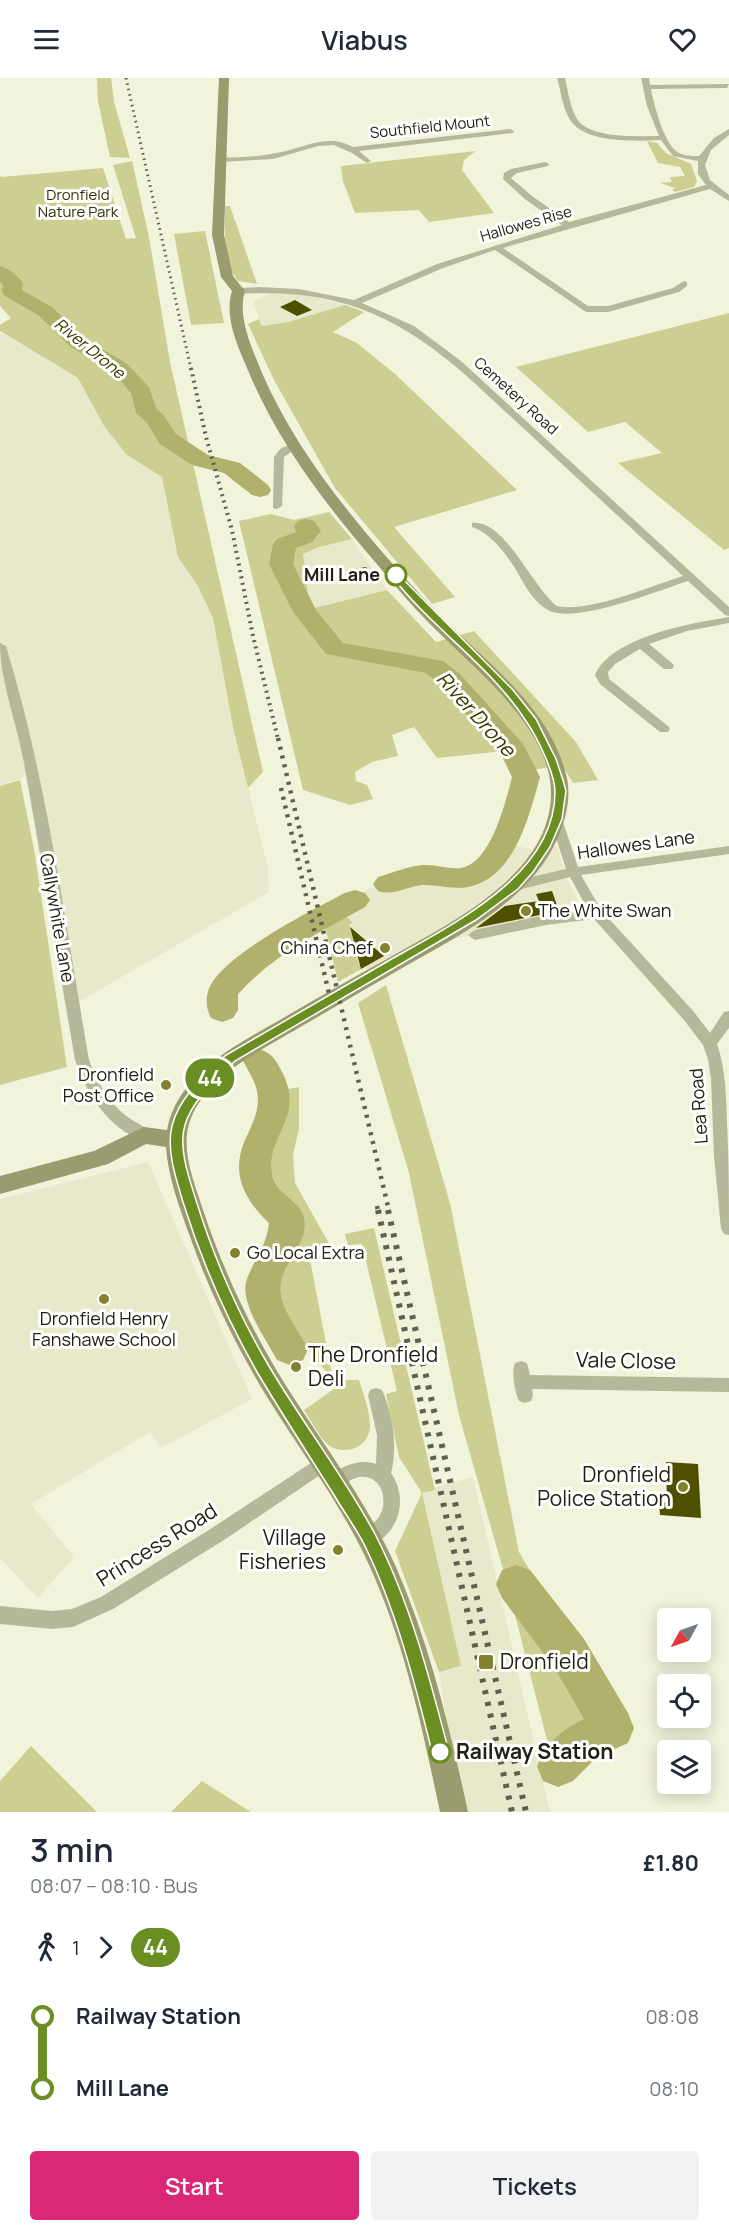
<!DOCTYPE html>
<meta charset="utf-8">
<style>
body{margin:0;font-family:Manrope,sans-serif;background:#f2f2f3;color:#1f2937;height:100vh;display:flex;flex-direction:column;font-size:22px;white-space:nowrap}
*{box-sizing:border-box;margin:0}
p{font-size:20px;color:#747a83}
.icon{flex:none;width:33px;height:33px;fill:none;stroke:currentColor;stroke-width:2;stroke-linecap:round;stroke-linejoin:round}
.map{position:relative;height:1734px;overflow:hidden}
.side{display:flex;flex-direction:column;background:#fff;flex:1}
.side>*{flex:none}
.badge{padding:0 12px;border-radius:20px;font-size:21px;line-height:39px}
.needle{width:39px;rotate:230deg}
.tools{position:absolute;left:657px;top:1530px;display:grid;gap:12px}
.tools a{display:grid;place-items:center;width:54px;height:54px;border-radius:6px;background:#fff;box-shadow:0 3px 15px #0003;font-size:30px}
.map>.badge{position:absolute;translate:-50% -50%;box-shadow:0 0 0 3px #fff}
.legs{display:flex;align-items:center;gap:9px;height:66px;padding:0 30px;font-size:20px}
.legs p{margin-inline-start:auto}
.summary{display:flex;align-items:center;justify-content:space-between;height:102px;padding:0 30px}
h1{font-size:33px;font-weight:600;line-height:45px}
.action{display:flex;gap:12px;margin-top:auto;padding:12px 30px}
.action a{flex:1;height:69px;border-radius:6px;background:#db2777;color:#fff;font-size:24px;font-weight:600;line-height:69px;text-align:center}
.action a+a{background:#f2f2f3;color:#1f2937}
ul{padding:0 30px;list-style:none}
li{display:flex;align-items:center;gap:21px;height:72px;font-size:22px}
li i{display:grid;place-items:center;width:9px;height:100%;margin:0 8px;background:currentColor}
li i::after{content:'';width:15px;height:15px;margin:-8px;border:4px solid;border-radius:50%;background:#fff}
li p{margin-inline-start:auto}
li:first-child i{background:linear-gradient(#0000 50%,currentColor 0)}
li:last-child i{background:linear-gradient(currentColor 50%,#0000 0)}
header{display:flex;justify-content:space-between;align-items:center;height:78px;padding:0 30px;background:#fff;font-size:27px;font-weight:600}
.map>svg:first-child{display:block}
.built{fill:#e7e9ca}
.green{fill:#cdcf92}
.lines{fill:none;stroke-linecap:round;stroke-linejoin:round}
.river{fill:#afb16c;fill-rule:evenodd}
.building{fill:#4f4f00}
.minor{fill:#b6b89a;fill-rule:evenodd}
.secondary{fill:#9a9b6f;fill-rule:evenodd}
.rail-far3{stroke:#5f5f52;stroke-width:3;stroke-dasharray:1.5 4;stroke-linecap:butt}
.rail-far2{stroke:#5f5f52;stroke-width:4;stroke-dasharray:2 4.5;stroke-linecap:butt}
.rail-far1{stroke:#5f5f52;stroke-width:4.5;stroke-dasharray:3 6;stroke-linecap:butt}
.rail{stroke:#5f5f52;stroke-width:6;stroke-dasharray:4 8;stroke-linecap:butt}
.line-1{fill:#6b8e23;stroke:#fff;stroke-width:1.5}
.stop-1-dot{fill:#fff;stroke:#6b8e23;stroke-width:3}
.poi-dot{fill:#81822b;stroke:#fefffa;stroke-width:2}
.labels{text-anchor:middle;stroke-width:6;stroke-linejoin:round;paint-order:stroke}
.far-street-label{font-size:15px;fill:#202017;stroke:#fefffa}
.far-park-label{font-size:15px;fill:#303011;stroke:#fefffa}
.far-water-label{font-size:16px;font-style:italic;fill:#373700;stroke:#fefffa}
.stop-label{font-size:18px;font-weight:bold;fill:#202017;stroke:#fefffa;text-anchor:end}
.street-label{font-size:18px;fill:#202017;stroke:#fefffa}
.poi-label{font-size:18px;fill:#202017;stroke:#fefffa;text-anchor:start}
.water-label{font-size:20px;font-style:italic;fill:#373700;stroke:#fefffa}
.near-poi-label{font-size:21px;fill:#202017;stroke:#fefffa;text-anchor:start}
.near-street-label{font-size:21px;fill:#202017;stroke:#fefffa}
.near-stop-label{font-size:21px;font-weight:bold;fill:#202017;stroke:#fefffa;text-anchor:start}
</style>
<header><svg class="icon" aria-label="menu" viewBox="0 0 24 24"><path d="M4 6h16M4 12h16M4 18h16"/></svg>Viabus<svg class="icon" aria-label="heart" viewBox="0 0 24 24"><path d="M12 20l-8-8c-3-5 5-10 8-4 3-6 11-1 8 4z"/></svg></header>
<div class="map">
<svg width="729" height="1734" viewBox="0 0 729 1734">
<rect width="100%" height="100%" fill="#f2f3db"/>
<!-- built -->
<path class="built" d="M 295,214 L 345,227 L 288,244 L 262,248 L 253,223 L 269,216 Z
M 0,254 L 78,300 L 127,377 L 162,399 L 178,479 L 198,508 L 213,540 L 233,649 L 268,790 L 269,814 L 66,931 L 26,698 L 0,708 Z
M 352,461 L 387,512 L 310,531 L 302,476 L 319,469 Z
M 493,760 L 535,773 L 552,767 L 557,769 L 568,803 L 585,835 L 448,862 L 380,901 L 359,886 L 349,846 L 352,845 L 335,827 L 388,802 L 404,797 L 435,794 L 469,796 Z
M 148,1084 L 252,1321 L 161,1370 L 150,1354 L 31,1426 L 74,1479 L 38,1520 L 0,1480 L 0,1121 Z
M 473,1399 L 550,1734 L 462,1734 L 439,1594 L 461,1588 L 420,1414 Z"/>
<!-- green -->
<path class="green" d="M 97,0 L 111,0 L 114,24 L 130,80 L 110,79 L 98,23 Z
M 647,63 L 657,65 L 666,75 L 691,86 L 697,103 L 694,109 L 675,114 L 672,112 L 675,110 L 660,105 L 672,104 L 670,99 L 685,98 L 680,89 L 658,85 Z
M 476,73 L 464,82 L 462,92 L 494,135 L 429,144 L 419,132 L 355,135 L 343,103 L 341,88 Z
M 132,83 L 149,159 L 170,284 L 263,694 L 248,710 L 233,649 L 213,540 L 198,508 L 178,479 L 162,399 L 127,377 L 104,348 L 78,300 L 0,253 L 0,247 L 11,240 L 0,228 L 0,96 L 1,99 L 103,90 L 126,161 L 136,160 L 113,87 Z
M 225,128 L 230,128 L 257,206 L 238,203 C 222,184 225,151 225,128 Z
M 205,153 L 224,245 L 191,247 L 174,156 Z
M 345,227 L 364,234 L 333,254 L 357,265 L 395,296 L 517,412 L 394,449 L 455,519 L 432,526 L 335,410 L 274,302 L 248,246 L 259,241 L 262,248 L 288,244 Z
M 729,235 L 729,470 L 724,472 L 618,385 L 662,375 L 625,344 L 588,354 L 516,289 Z
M 329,434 L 352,461 L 319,469 L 303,476 L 310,531 L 387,512 L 436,564 L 474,553 L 576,664 L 598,702 L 573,705 L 562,687 L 516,695 L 505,673 L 437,680 L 414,649 L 392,657 L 398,678 L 372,684 L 355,694 L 356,703 L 367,707 L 373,721 L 350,727 L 303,712 L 239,443 L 271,436 L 294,442 Z
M 20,702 L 34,771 L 67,989 L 0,1007 L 0,708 Z
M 335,827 L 353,845 L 349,846 L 359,886 L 363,890 L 338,904 L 322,835 Z
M 386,907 L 450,1125 L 519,1474 L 626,1657 L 557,1701 L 506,1502 L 459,1337 L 409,1095 L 358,925 Z
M 299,1009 L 299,1051 L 293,1076 L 295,1105 L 331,1169 L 308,1171 L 333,1302 L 359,1302 C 363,1315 370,1333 370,1348 C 370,1371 340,1380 325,1364 C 317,1355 311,1342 304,1332 L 334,1311 L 333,1302 L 303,1265 L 290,1271 L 266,1228 L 263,1204 L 284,1164 L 287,1141 L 260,1112 L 255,1091 L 256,1070 L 265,1050 L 260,1016 Z
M 374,1150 L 435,1412 L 422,1415 L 461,1588 L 439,1594 L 395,1473 L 422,1415 L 399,1379 L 386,1316 L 397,1313 L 362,1166 L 348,1167 L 345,1156 Z
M 31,1668 L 97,1734 L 0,1734 L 0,1703 Z
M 202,1703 L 251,1734 L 171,1734 Z"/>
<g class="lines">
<!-- river -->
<path class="river" d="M 0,188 C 9,190 17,197 23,205 L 22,212 L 52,229 L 85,261 L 126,285 L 149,309 L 157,332 L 163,336 L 176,356 L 208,377 L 240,385 L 268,407 L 271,412 L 268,417 L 260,419 L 252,417 L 224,395 L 192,387 L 160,366 L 147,345 L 136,335 L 131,315 L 112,293 L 71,269 L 38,237 L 5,218 L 2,214 L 3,207 L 0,204 Z
M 306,441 L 314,443 L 321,453 L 312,464 L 296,470 L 293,486 L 316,532 L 343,565 L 443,583 L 460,596 L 523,666 L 540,699 C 529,738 515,800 468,809 C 453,812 438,806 422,807 C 406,809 394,818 378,813 L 373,806 L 378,799 C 392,795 408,788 423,787 C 437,786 453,793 465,789 C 492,780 506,723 512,699 L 501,676 L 442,608 L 426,595 L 326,576 L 293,534 L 269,486 L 273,466 L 277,461 L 296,454 L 294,448 L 298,443 Z
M 355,812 L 365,815 L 370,822 L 365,829 C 320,854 273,877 238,916 L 238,932 L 233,940 L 222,944 L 211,940 C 207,932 205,923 208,914 C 216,880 314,831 345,815 Z
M 259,971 C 271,975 275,980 281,992 C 307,1040 265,1056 272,1097 C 275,1116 300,1122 304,1140 C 309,1165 285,1182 281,1204 C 276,1226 299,1252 308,1271 L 303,1282 L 290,1287 L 277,1282 C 267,1263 238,1223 247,1201 C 255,1179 266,1170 269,1145 C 245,1122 230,1096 245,1062 C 251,1049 258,1036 258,1022 C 258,1007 250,996 243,983 L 248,974 Z
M 516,1487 L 530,1492 L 584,1561 L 628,1635 L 634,1650 L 628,1665 L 597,1679 L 573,1703 L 558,1709 L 543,1703 L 537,1688 C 546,1666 562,1651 584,1641 L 554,1589 L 502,1520 L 496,1506 L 502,1492 Z"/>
</g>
<!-- building -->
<path class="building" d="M 295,222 L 312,232 L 297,238 L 280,229 Z
M 366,489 L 374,500 L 358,504 L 350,492 Z
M 552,813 L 559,833 L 476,850 L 505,828 L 539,823 L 536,816 Z
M 350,849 L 384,878 L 361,891 Z
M 666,1384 L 698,1386 L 701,1440 L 660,1437 L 659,1424 L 667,1424 Z"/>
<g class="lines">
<!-- minor -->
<path class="minor" d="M 557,0 L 565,0 C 568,13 570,29 577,41 C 590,61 637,58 659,58 L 647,28 L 641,0 L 649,0 L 650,7 L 729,6 L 727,10 L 651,11 C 654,27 664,64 676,73 C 682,78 692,78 699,78 L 714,60 L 729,51 L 729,57 L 711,72 L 705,87 L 710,102 L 729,117 L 729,123 L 710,111 L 503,170 L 588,228 L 608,228 L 673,210 L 684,203 L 687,204 L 687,208 L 679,214 L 608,234 L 586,234 L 495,172 L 443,190 L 362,225 L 414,248 L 461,283 L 729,529 L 729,538 L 725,537 L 688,503 C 657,513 579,545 550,533 C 534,526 523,504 515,490 C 504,474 492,456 472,449 L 472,445 C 504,440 533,510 557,528 C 589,535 651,508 683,498 L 469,300 C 397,236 336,210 239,216 L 235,213 L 239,210 L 259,209 L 299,211 L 354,222 L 437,186 L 562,147 L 526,122 L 503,101 L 504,95 L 511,91 L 545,84 L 549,86 L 548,88 L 517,95 L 511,100 L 532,118 L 569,144 L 706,107 L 698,96 L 698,83 L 673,78 L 661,62 C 635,63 583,66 569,40 C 562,28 561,13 557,0 Z
M 510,51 L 514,53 L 513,55 L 359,73 L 371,83 L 367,85 L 352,75 L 334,67 L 318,68 L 273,81 L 220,84 L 216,82 L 220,80 C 239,79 258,79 276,75 C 303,71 326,54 353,69 Z
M 293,366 L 298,369 L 284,379 L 282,428 L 277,431 L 273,430 L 274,379 L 281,370 Z
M 729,539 L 729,545 L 687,553 L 649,566 L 672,585 L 674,588 L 672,591 L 664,591 L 640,571 L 615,586 L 608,594 L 609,601 L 668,648 L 670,651 L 668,654 L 660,654 L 600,606 L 595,597 C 611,559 692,545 729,539 Z
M 0,565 L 6,568 C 47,702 65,844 89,982 C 97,1004 107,1022 125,1037 C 133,1044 147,1048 151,1057 L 149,1061 L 144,1063 C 108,1051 87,1016 75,982 C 58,883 42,784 24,685 C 17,645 0,604 0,565 Z
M 556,737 L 562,741 L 578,789 L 729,768 L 729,776 L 581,797 L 602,833 L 694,934 L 710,955 L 724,934 L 729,933 L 729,950 L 717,966 C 726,992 726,1018 727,1045 C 729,1082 729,1120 729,1157 L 724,1156 L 721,1151 L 714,1078 L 711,1001 L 708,981 L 703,967 L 684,942 L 594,841 L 546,847 L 475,862 L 468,857 L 475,852 L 546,837 L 588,832 L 570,799 L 514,813 L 507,808 L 514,803 L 566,791 L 550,741 Z
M 521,1283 L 527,1285 L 530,1297 L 729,1300 L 729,1314 L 532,1311 L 533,1318 L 531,1323 L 525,1325 L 519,1323 C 515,1314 511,1295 515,1285 Z
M 376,1310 L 382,1312 C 393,1336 398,1369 391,1395 C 409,1421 399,1457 369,1468 L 363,1466 L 360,1460 C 365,1449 377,1446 381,1435 C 388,1419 380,1396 359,1399 C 350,1401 342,1408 333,1411 L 327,1409 L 324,1403 L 327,1397 C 343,1389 358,1380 376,1386 L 377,1357 L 368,1317 L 370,1312 Z
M 323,1377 L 329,1379 L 332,1385 L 329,1391 L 224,1462 L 113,1531 L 73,1549 L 52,1551 L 0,1546 L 0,1528 L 52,1533 L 72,1531 L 101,1519 L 212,1450 Z"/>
<!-- secondary -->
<path class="secondary" d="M 219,0 L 229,0 L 224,157 L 233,198 L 245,213 C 237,239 252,270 262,295 C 300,382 364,455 427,524 C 477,579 549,623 567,700 C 570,716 568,731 563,746 C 539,821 459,857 397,893 C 361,914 326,934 290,955 C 254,976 208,999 191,1040 C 179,1069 194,1104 203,1132 C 223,1192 250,1249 283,1303 C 322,1365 366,1422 396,1489 C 430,1567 450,1651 468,1734 L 440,1734 C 421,1644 402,1552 361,1470 C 334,1417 298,1369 267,1319 C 236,1268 209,1213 189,1156 C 179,1128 168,1099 166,1069 L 146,1066 L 108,1086 L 0,1116 L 0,1098 L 94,1073 L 144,1049 L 167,1052 C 177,997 234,968 278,943 C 314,922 350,901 387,881 C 448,846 553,797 551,713 C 549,647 471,588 429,545 C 410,526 393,505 376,485 C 325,426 277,363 247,290 C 237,267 224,238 232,213 L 221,199 L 212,157 Z"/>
<!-- rail-far3 -->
<path class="rail-far3" d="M 126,0 L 191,291"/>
<!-- rail-far2 -->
<path class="rail-far2" d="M 191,290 L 206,359 L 232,452 L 253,558 L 278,661"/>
<!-- rail-far1 -->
<path class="rail-far1" d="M 278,660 L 389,1133
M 281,710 L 330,920
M 377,1128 L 378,1133"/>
<!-- rail -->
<path class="rail" d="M 378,1132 L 512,1734
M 388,1132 L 526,1734"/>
</g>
<!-- line-1 -->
<path class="line-1" d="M 396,494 L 513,612 L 536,641 L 556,681 L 563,702 L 566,713 L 562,741 L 550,769 L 533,794 L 518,811 L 476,842 L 235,983 C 217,1001 192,1022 185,1047 C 178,1069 189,1100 196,1122 C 213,1177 237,1233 266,1283 C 300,1342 343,1396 375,1456 C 410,1524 430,1601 449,1674 L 446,1680 L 440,1683 L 434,1680 L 432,1674 C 415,1605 396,1532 365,1468 C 356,1450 344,1434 334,1417 C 308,1376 282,1336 257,1294 C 227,1241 201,1182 183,1124 C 176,1101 166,1071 172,1048 C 179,1019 206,996 226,977 C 279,946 331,916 383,886 C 446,849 555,800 555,714 C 555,695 537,659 526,643 C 490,587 431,550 391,497 Z"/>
<!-- markers -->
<g class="stop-1-dot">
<circle cx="396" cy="497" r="10"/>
<circle cx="440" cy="1674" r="10"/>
</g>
<g class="poi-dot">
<circle cx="526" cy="833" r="6"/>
<circle cx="385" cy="870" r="6"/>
<circle cx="166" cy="1007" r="6"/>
<circle cx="235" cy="1175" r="6"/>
<circle cx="104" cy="1221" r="6"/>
<circle cx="296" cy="1289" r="6"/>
<circle cx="683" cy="1409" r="6"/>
<circle cx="338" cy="1472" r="6"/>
<rect x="478" y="1576" width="16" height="16" rx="3"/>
</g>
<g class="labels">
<!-- far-street labels -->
<g class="far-street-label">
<text transform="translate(430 49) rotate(-6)" y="5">Southfield Mount</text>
<text transform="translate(526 146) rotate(-16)" y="5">Hallowes Rise</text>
<text transform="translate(516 318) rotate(42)" y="5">Cemetery Road</text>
</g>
<!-- far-park labels -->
<g class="far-park-label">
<text x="78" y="122">Dronfield<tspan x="78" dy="17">Nature Park</tspan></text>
</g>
<!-- far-water labels -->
<g class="far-water-label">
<text transform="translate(90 270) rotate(39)" y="6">River Drone</text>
</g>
<!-- stop labels -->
<g class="stop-label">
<text x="380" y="503">Mill Lane</text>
</g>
<!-- street labels -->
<g class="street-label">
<text transform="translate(636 767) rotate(-8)" y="6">Hallowes Lane</text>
<text transform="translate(57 840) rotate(80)" y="6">Callywhite Lane</text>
<text transform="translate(699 1028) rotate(-94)" y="6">Lea Road</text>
</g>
<!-- poi labels -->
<g class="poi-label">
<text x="538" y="839">The White Swan</text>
<text x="373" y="876" text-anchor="end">China Chef</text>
<text x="154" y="1003" text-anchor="end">Dronfield<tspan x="154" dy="21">Post Office</tspan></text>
<text x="247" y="1181">Go Local Extra</text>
<text x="104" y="1247" text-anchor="middle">Dronfield Henry<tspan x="104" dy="21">Fanshawe School</tspan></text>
</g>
<!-- water labels -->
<g class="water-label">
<text transform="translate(476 636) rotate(48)" y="7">River Drone</text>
</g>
<!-- near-poi labels -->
<g class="near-poi-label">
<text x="308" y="1284">The Dronfield<tspan x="308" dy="24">Deli</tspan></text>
<text x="671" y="1404" text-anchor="end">Dronfield<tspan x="671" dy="24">Police Station</tspan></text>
<text x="326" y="1467" text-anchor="end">Village<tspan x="326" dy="24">Fisheries</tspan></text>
<text x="500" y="1591">Dronfield</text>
</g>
<!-- near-street labels -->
<g class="near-street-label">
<text transform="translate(626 1283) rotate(1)" y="7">Vale Close</text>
<text transform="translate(157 1467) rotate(-32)" y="7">Princess Road</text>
</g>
<!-- near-stop labels -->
<g class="near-stop-label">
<text x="456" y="1681">Railway Station</text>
</g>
</g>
</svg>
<div class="tools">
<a><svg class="needle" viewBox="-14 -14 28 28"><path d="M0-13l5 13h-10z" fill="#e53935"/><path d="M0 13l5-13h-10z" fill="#747a83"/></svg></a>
<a><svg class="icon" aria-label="locate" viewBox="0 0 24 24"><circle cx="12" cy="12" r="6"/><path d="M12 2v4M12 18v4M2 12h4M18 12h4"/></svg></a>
<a><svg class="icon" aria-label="layers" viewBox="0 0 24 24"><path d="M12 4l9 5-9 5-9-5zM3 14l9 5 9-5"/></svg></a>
</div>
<b class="badge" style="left:210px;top:1000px;background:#6b8e23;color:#fff">44</b>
</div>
<section class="side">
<div class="summary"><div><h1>3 min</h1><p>08:07 – 08:10 · Bus</p></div><b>£1.80</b></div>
<div class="legs"><svg class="icon" aria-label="walk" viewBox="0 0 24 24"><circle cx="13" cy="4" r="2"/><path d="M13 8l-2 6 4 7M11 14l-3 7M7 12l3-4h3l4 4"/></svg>1<svg class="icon" aria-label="forward" viewBox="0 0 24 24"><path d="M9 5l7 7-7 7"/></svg><b class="badge" style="background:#6b8e23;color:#fff">44</b></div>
<ul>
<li><i style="color:#6b8e23"></i><b>Railway Station</b><p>08:08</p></li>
<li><i style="color:#6b8e23"></i><b>Mill Lane</b><p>08:10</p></li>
</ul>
<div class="action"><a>Start</a><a>Tickets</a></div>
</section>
